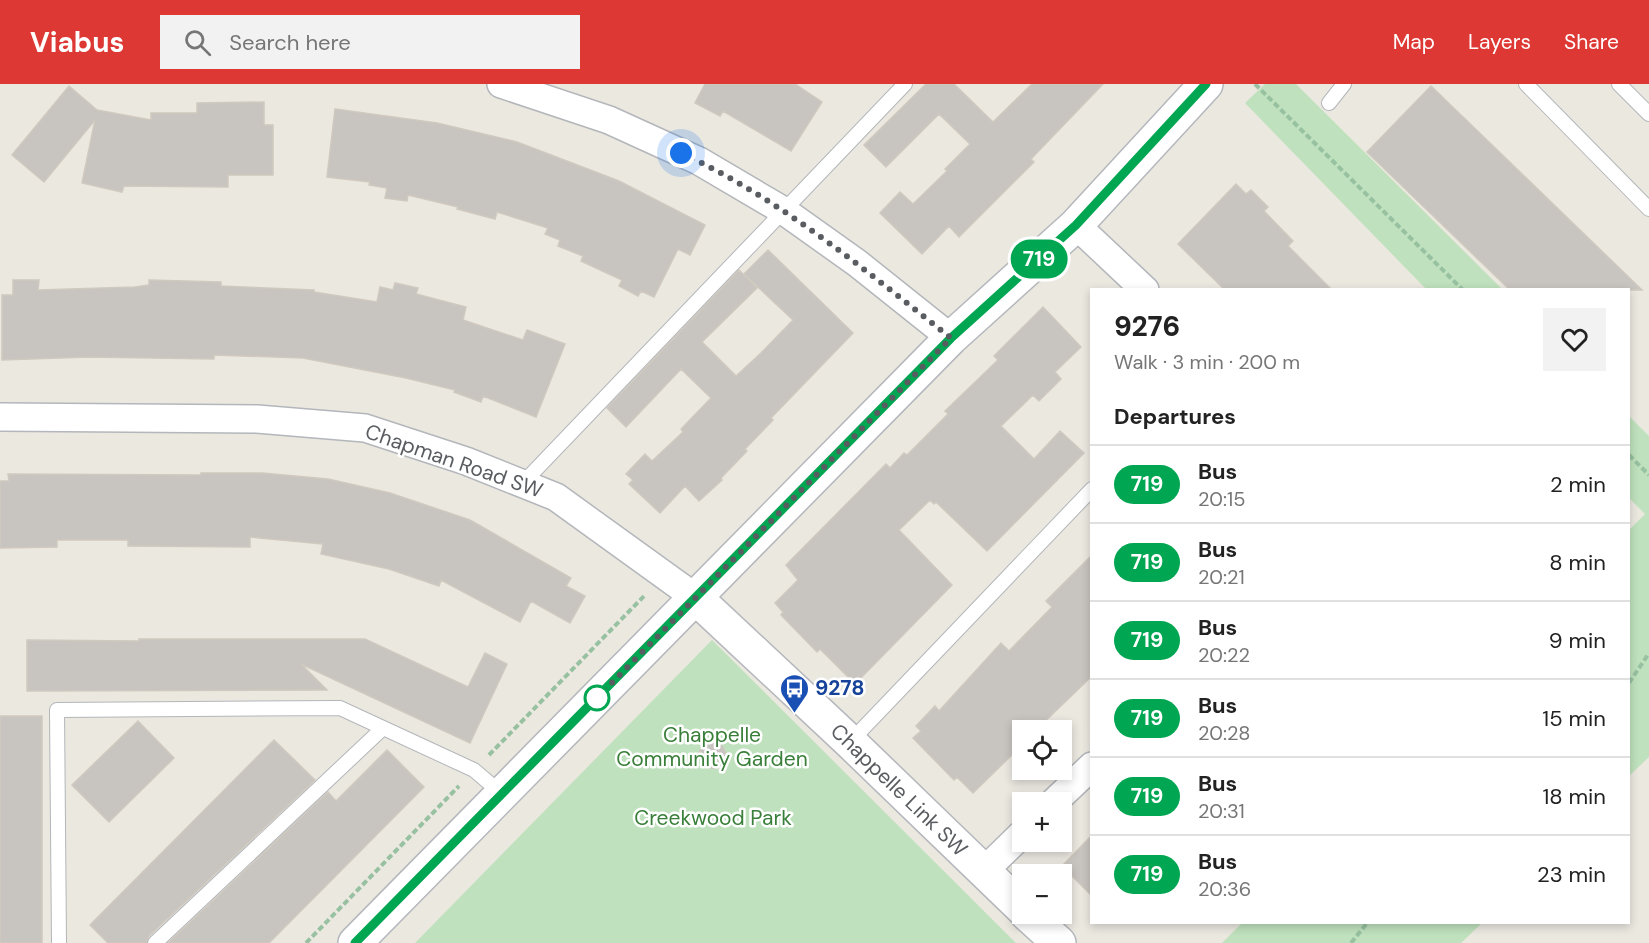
<!DOCTYPE html>
<meta charset="utf-8">
<style>
body{margin:0;font-family:"DM Sans",sans-serif;background:#f2f2f2;color:#222;height:100vh;display:flex;flex-direction:column;font-size:22px;white-space:nowrap}
*{box-sizing:border-box;margin:0}
p{font-size:20px;color:#767676}
.icon{flex:none;width:33px;height:33px;fill:none;stroke:currentColor;stroke-width:2;stroke-linecap:round;stroke-linejoin:round}
.map{position:relative;flex:1;overflow:hidden}
.side{position:absolute;left:1090px;top:204px;width:540px;height:636px;display:flex;flex-direction:column;background:#fff;border-radius:0px;box-shadow:0 3px 9px #0003}
.side>*{flex:none}
.badge{padding:0 12px;border-radius:20px;font-size:21px;line-height:39px}
.fabs{position:absolute;left:1012px;top:636px;display:grid;gap:12px}
.fabs a{display:grid;place-items:center;width:60px;height:60px;border-radius:0px;background:#fff;box-shadow:0 3px 9px #0003;font-size:30px}
.you{position:absolute;width:30px;height:30px;margin:-15px;border:4px solid #fff;border-radius:50%;background:#1a73e8;box-shadow:0 0 0 9px #1a73e833}
.map>.badge{position:absolute;translate:-50% -50%;box-shadow:0 0 0 3px #fff}
h2{padding:0 24px;font-size:22px;line-height:54px}
.round{display:grid;place-items:center;flex:none;width:63px;height:63px;border-radius:0px;background:#f2f2f2}
.overview{display:flex;align-items:center;justify-content:space-between;height:102px;padding:0 24px}
h1{font-size:28px;font-weight:800;line-height:45px}
ul{padding:0;list-style:none}
li{display:flex;align-items:center;gap:18px;height:78px;padding:0 24px;border-top:2px solid #e0e0e0}
li div{flex:1}
li b{display:block;font-size:22px}
li em{font-style:normal}
li .badge{min-width:66px;font-weight:700;text-align:center}
header{display:flex;align-items:center;gap:36px;box-sizing:border-box;height:84px;padding:0 30px;background:#dd3833;color:#fff}
header strong{font-size:28px}
nav{display:flex;gap:33px;margin-inline-start:auto;font-size:21px}
.search{width:420px;height:54px;background:#f2f2f2;display:flex;align-items:center;gap:15px;box-sizing:border-box;padding:0 21px;border-radius:0px;color:#767676;font-size:22px}
.map>svg:first-child{display:block}
.green{fill:#bfe1bd}
.building{fill:#c8c4bf;stroke:#cfc9bf;stroke-width:1.5}
.lines{fill:none;stroke-linecap:round;stroke-linejoin:round}
.lane-casing{stroke:#b3b6ba;stroke-width:16}
.street-casing{stroke:#b3b6ba;stroke-width:30}
.secondary-casing{stroke:#b4b7bc;stroke-width:36}
.path{stroke:#97c1a0;stroke-width:4;stroke-dasharray:6 3;stroke-linecap:butt}
.lane{stroke:#fff;stroke-width:14}
.street{stroke:#fff;stroke-width:27}
.secondary{stroke:#fff;stroke-width:33}
.line-casing{stroke:#fff;stroke-width:14}
.line{stroke:#00a651;stroke-width:9}
.walk{stroke:#595c60;stroke-width:6;stroke-dasharray:0 10.8}
.stop-dot{fill:#fff;stroke:#00a651;stroke-width:3}
.labels{text-anchor:middle;stroke-width:5;stroke-linejoin:round;paint-order:stroke}
.street-label{font-size:21px;fill:#595c60;stroke:#fff}
.transit-label{font-size:21px;font-weight:bold;fill:#164399;stroke:#fff;text-anchor:start}
.park-label{font-size:21px;fill:#397f39;stroke:#fff}
</style>
<header>
<strong>Viabus</strong>
<div class="search"><svg class="icon" aria-label="search" viewBox="0 0 24 24"><circle cx="10" cy="10" r="6"/><path d="M15 15l6 6"/></svg>Search here</div>
<nav><a>Map</a><a>Layers</a><a>Share</a></nav>
</header>
<div class="map">
<svg width="1649" height="859" viewBox="0 0 1649 859">
<rect width="100%" height="100%" fill="#ebe8e0"/>
<!-- green -->
<path class="green" d="M 1265,0 L 1296,0 L 1502,205 L 1426,205 L 1245,19 Z
M 1629,332 L 1649,352 L 1649,673 L 1629,692 L 1629,446 L 1645,430 L 1629,414 Z
M 712,556 L 1016,859 L 415,859 Z
M 1242,839 L 1242,838 L 1482,839 L 1461,859 L 1222,859 Z"/>
<!-- building -->
<path class="building" d="M 705,0 L 795,0 L 822,18 L 791,67 L 723,27 L 720,32 L 695,19 Z
M 926,0 L 954,0 L 993,38 L 1032,0 L 1103,0 L 1031,75 L 1034,78 L 959,153 L 949,142 L 922,170 L 880,129 L 900,108 L 913,120 L 947,87 L 945,85 L 970,60 L 939,30 L 886,83 L 864,61 Z
M 69,2 L 97,26 L 151,36 L 151,29 L 197,29 L 197,19 L 264,18 L 264,41 L 273,41 L 273,91 L 228,91 L 228,103 L 124,102 L 122,108 L 82,99 L 95,36 L 44,98 L 12,71 Z
M 1431,2 L 1642,206 L 1510,206 L 1367,68 Z
M 335,25 L 437,39 L 517,58 L 619,97 L 705,141 L 690,171 L 678,165 L 654,213 L 641,207 L 638,212 L 619,202 L 622,196 L 581,177 L 583,172 L 558,162 L 560,156 L 545,150 L 548,144 L 497,128 L 495,135 L 457,125 L 458,123 L 408,111 L 407,117 L 385,114 L 387,104 L 369,101 L 370,98 L 327,93 Z
M 1236,100 L 1246,110 L 1251,106 L 1268,123 L 1264,127 L 1293,157 L 1288,162 L 1332,206 L 1225,206 L 1178,160 Z
M 768,166 L 853,249 L 771,334 L 773,336 L 745,365 L 747,367 L 721,394 L 722,396 L 699,417 L 685,402 L 660,429 L 629,400 L 633,396 L 626,390 L 645,370 L 652,377 L 683,348 L 681,345 L 711,314 L 681,285 L 626,343 L 607,324 L 739,186 L 757,204 L 702,258 L 736,292 L 761,269 L 793,236 L 744,190 Z
M 13,196 L 39,196 L 38,206 L 135,203 L 149,201 L 149,196 L 221,198 L 221,202 L 314,206 L 314,208 L 377,218 L 380,203 L 393,206 L 395,199 L 418,204 L 416,210 L 466,223 L 463,236 L 523,256 L 527,246 L 565,260 L 536,333 L 483,312 L 481,318 L 454,308 L 455,306 L 406,294 L 303,274 L 214,271 L 214,275 L 89,273 L 2,276 L 2,211 L 13,211 Z
M 1043,223 L 1081,263 L 1055,288 L 1061,295 L 1039,317 L 1033,311 L 1001,342 L 1034,375 L 1060,347 L 1084,369 L 987,467 L 936,418 L 934,420 L 930,416 L 899,446 L 952,501 L 855,600 L 820,565 L 817,568 L 781,531 L 783,528 L 775,519 L 798,496 L 786,481 L 886,380 L 890,384 L 904,369 L 907,371 L 948,330 L 945,327 L 998,276 L 994,272 Z
M 201,389 L 262,389 L 328,395 L 390,409 L 470,436 L 571,494 L 566,502 L 585,512 L 570,539 L 531,517 L 520,538 L 441,496 L 439,502 L 389,485 L 321,470 L 323,460 L 250,453 L 250,463 L 128,462 L 128,456 L 57,456 L 57,463 L 0,464 L 0,397 L 9,397 L 8,390 L 201,391 Z
M 1092,471 L 1092,592 L 1036,646 L 1023,646 L 1023,660 L 973,709 L 957,693 L 954,696 L 913,654 L 921,647 L 916,642 L 935,622 L 939,627 L 1001,559 L 1009,567 L 1052,523 L 1046,517 Z
M 139,555 L 365,555 L 468,603 L 485,569 L 507,580 L 470,659 L 301,580 L 327,606 L 27,607 L 27,556 L 139,557 Z
M 0,632 L 42,632 L 42,859 L 0,859 Z
M 138,637 L 174,674 L 109,738 L 72,701 Z
M 274,656 L 315,696 L 149,852 L 146,859 L 108,859 L 90,841 Z
M 705,658 L 720,658 L 727,671 L 720,684 L 706,684 L 698,670 Z
M 387,666 L 424,703 L 269,859 L 168,859 L 328,708 L 336,717 Z
M 1092,751 L 1092,812 L 1062,782 Z"/>
<g class="lines">
<defs>
<path id="lane" d="M 1526,0 L 1649,125
M 1619,0 L 1649,30
M 1329,19 L 1344,0
M 522,400 L 905,0
M 850,658 L 1092,405
M 59,859 L 57,626 L 340,624 L 474,686 L 502,710
M 155,859 L 383,644"/>
<path id="street" d="M 501,0 L 609,36 L 699,77 L 784,127 L 857,179 L 951,254
M 1076,141 L 1145,206
M 0,333 L 257,335 L 365,344 L 466,377 L 556,413 L 696,514
M 1054,718 L 1092,682
M 983,788 L 1023,749"/>
<path id="secondary" d="M 696,514 L 850,658 L 1023,825
M 1027,830 L 1059,859
M 355,859 L 951,254 L 1076,141 L 1206,0"/>
</defs>
<!-- lane casing -->
<use href="#lane" class="lane-casing"/>
<!-- street casing -->
<use href="#street" class="street-casing"/>
<!-- secondary casing -->
<use href="#secondary" class="secondary-casing"/>
<!-- path -->
<path class="path" d="M 1255,0 L 1463,206
M 1629,371 L 1649,391
M 1629,599 L 1649,569
M 489,671 L 645,511
M 306,859 L 459,702
M 1351,859 L 1368,838"/>
<!-- lane -->
<use href="#lane" class="lane"/>
<!-- street -->
<use href="#street" class="street"/>
<!-- secondary -->
<use href="#secondary" class="secondary"/>
</g>
<g class="lines">
<defs>
<path id="line" d="M 355,859 L 951,254 L 1076,141 L 1206,0"/>
</defs>
<!-- line casing -->
<use href="#line" class="line-casing"/>
<!-- line -->
<use href="#line" class="line"/>
<!-- walk -->
<path class="walk" d="M 597,614 L 951,254 C 866,187 781,115 681,69"/>
</g>
<!-- icons -->
<defs>
<symbol id="bus-pin" viewBox="-11 -11 22 30"><path d="M0 17L-7.5 6A9.5 9.5 0 1 1 7.5 6Z" fill="#1a4fb4" stroke="#fff"/><path d="M-5-6H5V4H4V6H2V4H-2V6H-4V4H-5ZM-3.5-4V0h7V-4ZM-3.5 1.2v1.5H-2V1.2ZM2 1.2v1.5H3.5V1.2Z" fill="#fff"/></symbol>
</defs>
<g fill-rule="evenodd">
<use href="#bus-pin" x="778" y="588" width="33" height="45"/>
</g>
<!-- markers -->
<circle class="stop-dot" cx="597" cy="614" r="12"/>
<g class="labels">
<!-- street labels -->
<g class="street-label">
<text transform="translate(454 377) rotate(19)" y="7">Chapman Road SW</text>
<text transform="translate(899 706) rotate(44)" y="7">Chappelle Link SW</text>
</g>
<!-- transit labels -->
<g class="transit-label">
<text x="815" y="611">9278</text>
</g>
<!-- park labels -->
<g class="park-label">
<text x="712" y="658">Chappelle<tspan x="712" dy="24">Community Garden</tspan></text>
<text x="713" y="741">Creekwood Park</text>
</g>
</g>
</svg>
<div class="fabs">
<a><svg class="icon" aria-label="locate" viewBox="0 0 24 24"><circle cx="12" cy="12" r="6"/><path d="M12 2v4M12 18v4M2 12h4M18 12h4"/></svg></a>
<a>+</a>
<a>−</a>
</div>
<div class="you" style="left:681px;top:69px"></div>
<b class="badge" style="left:1039px;top:175px;background:#00a651;color:#fff">719</b>
<section class="side">
<div class="overview"><div><h1>9276</h1><p>Walk · 3 min · 200 m</p></div><a class="round"><svg class="icon" aria-label="heart" viewBox="0 0 24 24"><path d="M12 20l-8-8c-3-5 5-10 8-4 3-6 11-1 8 4z"/></svg></a></div>
<h2>Departures</h2>
<ul>
<li><span class="badge" style="background:#00a651;color:#fff">719</span><div><b>Bus</b><p>20:15</p></div><em>2 min</em></li>
<li><span class="badge" style="background:#00a651;color:#fff">719</span><div><b>Bus</b><p>20:21</p></div><em>8 min</em></li>
<li><span class="badge" style="background:#00a651;color:#fff">719</span><div><b>Bus</b><p>20:22</p></div><em>9 min</em></li>
<li><span class="badge" style="background:#00a651;color:#fff">719</span><div><b>Bus</b><p>20:28</p></div><em>15 min</em></li>
<li><span class="badge" style="background:#00a651;color:#fff">719</span><div><b>Bus</b><p>20:31</p></div><em>18 min</em></li>
<li><span class="badge" style="background:#00a651;color:#fff">719</span><div><b>Bus</b><p>20:36</p></div><em>23 min</em></li>
</ul>
</section>
</div>
